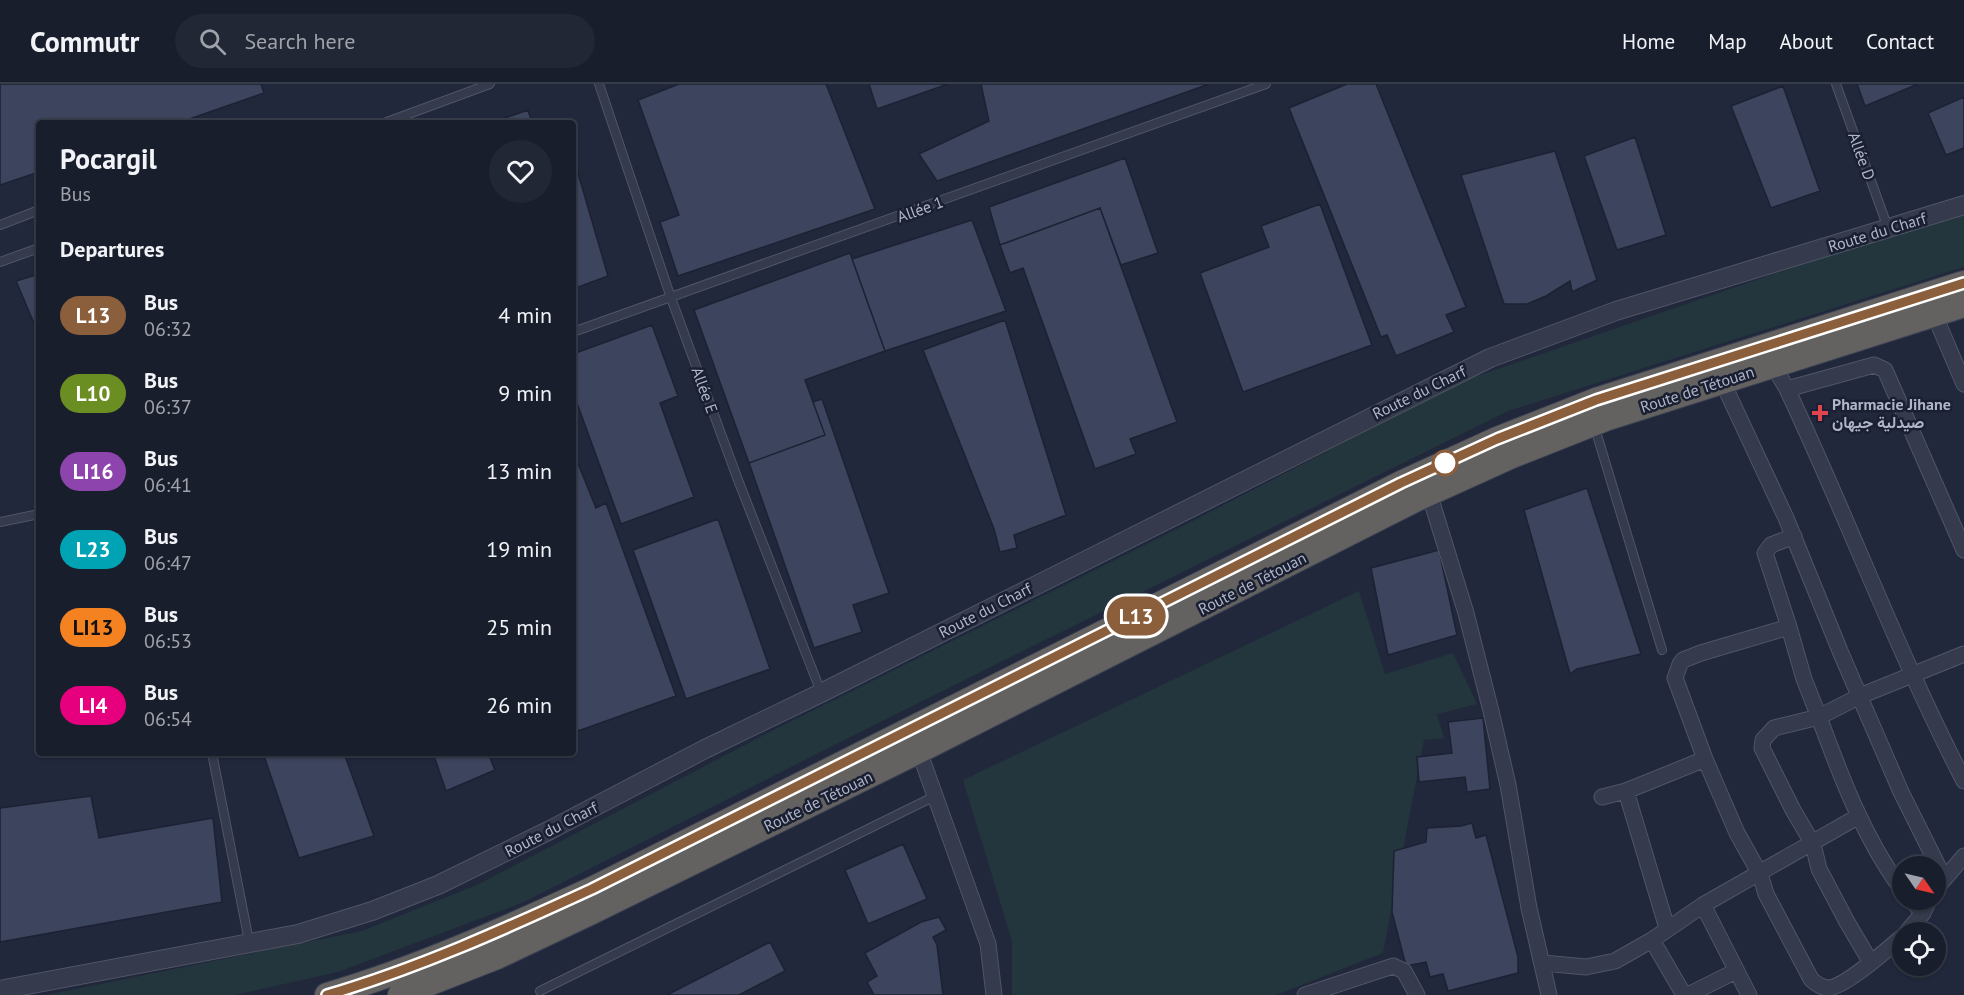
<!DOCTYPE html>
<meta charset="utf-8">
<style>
body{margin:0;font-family:"PT Sans",Vazirmatn,sans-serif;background:#222735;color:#f1f3f6;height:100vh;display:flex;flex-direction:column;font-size:22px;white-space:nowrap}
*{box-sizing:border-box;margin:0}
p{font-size:20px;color:#9fa2aa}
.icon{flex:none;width:33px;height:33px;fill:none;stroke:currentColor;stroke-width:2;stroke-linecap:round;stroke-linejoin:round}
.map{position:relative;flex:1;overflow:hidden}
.sheet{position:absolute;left:36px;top:36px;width:540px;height:636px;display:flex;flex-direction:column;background:#191e2d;border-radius:6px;box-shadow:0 2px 4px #0004,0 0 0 2px #373c49}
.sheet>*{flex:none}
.badge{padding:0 12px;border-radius:20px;font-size:21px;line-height:39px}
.needle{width:39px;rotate:124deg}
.fabs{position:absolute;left:1892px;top:772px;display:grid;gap:12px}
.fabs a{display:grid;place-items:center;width:54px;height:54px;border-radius:50%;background:#191e2d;box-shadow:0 2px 4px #0004,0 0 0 2px #373c49;font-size:30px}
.map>.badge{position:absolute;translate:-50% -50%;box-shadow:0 0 0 3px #fff}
h2{padding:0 24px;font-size:22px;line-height:54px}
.round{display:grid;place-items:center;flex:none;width:63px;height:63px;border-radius:32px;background:#222735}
.headline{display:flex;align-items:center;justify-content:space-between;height:102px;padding:0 24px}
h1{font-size:28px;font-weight:700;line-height:45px}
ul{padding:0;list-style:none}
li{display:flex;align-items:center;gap:18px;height:78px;padding:0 24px}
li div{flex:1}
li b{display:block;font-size:22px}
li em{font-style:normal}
li .badge{min-width:66px;font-weight:700;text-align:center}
header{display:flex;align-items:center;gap:36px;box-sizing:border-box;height:84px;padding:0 30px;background:#191e2d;border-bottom:2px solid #373c49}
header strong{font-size:28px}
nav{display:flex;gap:33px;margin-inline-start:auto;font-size:21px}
.search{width:420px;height:54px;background:#222735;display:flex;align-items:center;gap:15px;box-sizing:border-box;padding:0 21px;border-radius:33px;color:#9fa2aa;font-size:22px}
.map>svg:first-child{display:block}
.green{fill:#23353d}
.building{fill:#3d445d;stroke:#1c2233;stroke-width:1.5}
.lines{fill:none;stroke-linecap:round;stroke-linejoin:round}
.service-casing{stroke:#505567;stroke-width:10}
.minor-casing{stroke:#505567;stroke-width:17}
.tertiary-casing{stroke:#505567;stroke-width:20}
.trunk-casing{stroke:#3d4254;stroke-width:26}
.service{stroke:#353a4c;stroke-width:8}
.minor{stroke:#353a4c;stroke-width:15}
.tertiary{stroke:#353a4c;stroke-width:18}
.trunk{stroke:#636260;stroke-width:24}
.line-casing{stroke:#fff;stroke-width:14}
.line{stroke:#8b5e3c;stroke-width:9}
.health-dot{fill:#e0444e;stroke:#1a2031;stroke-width:2}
.stop-dot{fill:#fff;stroke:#8b5e3c;stroke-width:3}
.labels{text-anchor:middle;stroke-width:5;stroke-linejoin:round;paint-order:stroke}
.street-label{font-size:16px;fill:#b0b5c8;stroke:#1a2031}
.poi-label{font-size:16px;font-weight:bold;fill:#b0b5c8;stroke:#1a2031;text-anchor:start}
</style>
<header>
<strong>Commutr</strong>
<div class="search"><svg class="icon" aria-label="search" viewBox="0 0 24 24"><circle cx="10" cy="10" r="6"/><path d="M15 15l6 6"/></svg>Search here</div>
<nav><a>Home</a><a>Map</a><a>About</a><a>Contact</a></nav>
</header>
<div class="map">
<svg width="1964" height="911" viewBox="0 0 1964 911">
<rect width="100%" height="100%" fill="#21283c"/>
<!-- green -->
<path class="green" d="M 1964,131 L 1964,183 L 1508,327 L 894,631 L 522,819 L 338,888 L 235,911 L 46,911 L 362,847 L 479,800 L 768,649 L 1189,439 L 1463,297 L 1811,177 Z
M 1359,507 L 1385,590 L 1453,569 L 1477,620 L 1437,630 L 1444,654 L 1424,656 L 1383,869 L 1276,911 L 1012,911 L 1012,857 L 963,696 Z"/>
<!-- building -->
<path class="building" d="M 0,0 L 261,0 L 264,9 L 178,39 L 39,39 L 39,88 L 0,101 Z
M 679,0 L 826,0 L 875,125 L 678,192 L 660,138 L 679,131 L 638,16 Z
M 869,0 L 948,0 L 877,25 Z
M 981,0 L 1209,0 L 937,97 L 919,70 L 989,37 Z
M 1347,0 L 1376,0 L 1466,223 L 1446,231 L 1454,248 L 1396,272 L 1387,251 L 1381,253 L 1289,24 Z
M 1857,0 L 1918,0 L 1865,22 Z
M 1783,2 L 1820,107 L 1771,124 L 1731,22 Z
M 1964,13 L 1964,64 L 1946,71 L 1928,29 Z
M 528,26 L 532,39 L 490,39 Z
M 1635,53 L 1666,151 L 1617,166 L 1584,72 Z
M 1555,67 L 1597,196 L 1572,208 L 1570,197 L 1546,212 L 1527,220 L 1504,220 L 1461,91 Z
M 573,72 L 608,192 L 573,205 Z
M 1125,74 L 1158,169 L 1121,181 L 1100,124 L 1000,161 L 989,123 Z
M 1320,120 L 1372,261 L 1243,308 L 1200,189 L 1269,163 L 1261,142 Z
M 1100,124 L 1177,338 L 1130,355 L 1136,370 L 1095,385 L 1023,184 L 1010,189 L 1000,161 Z
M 972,136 L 1006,227 L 885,267 L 852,175 Z
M 850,169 L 885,267 L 805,296 L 825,351 L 749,379 L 694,226 Z
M 39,190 L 39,251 L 16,197 Z
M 1005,236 L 1066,431 L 1014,451 L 1017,464 L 1000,468 L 994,445 L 923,266 Z
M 652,241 L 678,312 L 660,319 L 694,413 L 621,440 L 573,308 L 573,270 Z
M 822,315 L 889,509 L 853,521 L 862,548 L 814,564 L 749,379 L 825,351 L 813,318 Z
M 573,367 L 596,424 L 606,419 L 676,612 L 578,647 L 573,631 Z
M 1587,404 L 1641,570 L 1577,585 L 1570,590 L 1524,426 Z
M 718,435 L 770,585 L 686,615 L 633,466 Z
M 1439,466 L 1457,551 L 1388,571 L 1371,484 Z
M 1483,634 L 1490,705 L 1467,708 L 1465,693 L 1419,698 L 1417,673 L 1452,669 L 1448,638 Z
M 263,669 L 344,669 L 374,752 L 299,774 Z
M 433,669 L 488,669 L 495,686 L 446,707 Z
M 91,712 L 99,754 L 213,734 L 222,818 L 0,858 L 0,724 Z
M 1472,739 L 1476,754 L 1486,751 L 1518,873 L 1518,889 L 1448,907 L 1443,890 L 1430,893 L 1426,878 L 1406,882 L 1392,828 L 1394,767 L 1426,758 L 1427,744 L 1461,742 Z
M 903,760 L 927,815 L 868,840 L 845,786 Z
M 939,833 L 946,846 L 933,853 L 937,861 L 943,911 L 874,911 L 867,898 L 877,892 L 865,869 L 921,838 Z
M 770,858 L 785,887 L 739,911 L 667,911 Z"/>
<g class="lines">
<defs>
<path id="service" d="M 599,0 L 671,214 L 738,396 L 821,608
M 1836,0 L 1888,144
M 384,39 L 490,0
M 0,141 L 39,126
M 0,178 L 39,164
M 573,248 L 1266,0
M 1594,341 L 1662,566
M 0,438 L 39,430
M 212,669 L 249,857
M 540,907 L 935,712"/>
<path id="minor" d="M 1934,230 L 1964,300
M 1773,281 L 1787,305 L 1874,281 L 1885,286 L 1964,466
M 1722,297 L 1786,434 L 1840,567 L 1901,708 L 1944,794
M 1787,305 C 1848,434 1898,570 1964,697
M 1429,409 L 1466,529 L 1491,627 L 1508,701 L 1529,824 L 1549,911
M 1789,543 L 1765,469 L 1771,461 L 1794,452
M 919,667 L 988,860 L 994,911
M 1705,675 L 1675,594 L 1680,580 L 1683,576 L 1701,569 L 1789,543 L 1804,595 L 1819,633 L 1774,644 L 1763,656 L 1762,664 L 1793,726 L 1813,760 L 1819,785 L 1847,838 L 1870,877
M 1626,707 L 1667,844
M 1602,713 L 1626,707 L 1705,675 L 1737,749 L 1760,790 L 1766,810 L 1811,895 C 1815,899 1821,903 1827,904 C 1843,905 1889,864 1902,853
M 1902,806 C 1864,754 1841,693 1819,633 L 1860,612 L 1964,570
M 1935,806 L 1964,772
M 1911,816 L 1923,829
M 1703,821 L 1749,911
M 1906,849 L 1923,829 L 1929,816
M 1652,856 L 1684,911
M 1543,879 L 1586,883 L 1615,877 L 1652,856 L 1703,821 L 1859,732
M 1305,911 L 1393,882 L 1404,887 L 1417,911
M 1688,911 L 1736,887"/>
<path id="tertiary" d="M 0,906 L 298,850 L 372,827 L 438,801 L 550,746 L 705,665 L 821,609 L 1490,274 L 1616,227 L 1964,121"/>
<path id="trunk" d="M 327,911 C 419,884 505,845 592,805 L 1401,399 L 1497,355 L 1596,316 L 1964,199
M 400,911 L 497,873 L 590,829 L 919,667 L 1417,415 L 1512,372 L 1608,334 L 1964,221"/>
</defs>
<!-- service casing -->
<use href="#service" class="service-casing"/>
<!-- minor casing -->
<use href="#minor" class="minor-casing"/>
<!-- tertiary casing -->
<use href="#tertiary" class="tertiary-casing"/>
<!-- trunk casing -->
<use href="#trunk" class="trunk-casing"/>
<!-- service -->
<use href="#service" class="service"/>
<!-- minor -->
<use href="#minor" class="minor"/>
<!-- tertiary -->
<use href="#tertiary" class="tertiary"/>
<!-- trunk -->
<use href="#trunk" class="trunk"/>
</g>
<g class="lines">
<defs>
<path id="line" d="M 327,911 C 419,884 505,845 592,805 L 1401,399 L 1497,355 L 1596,316 L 1964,199"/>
</defs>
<!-- line casing -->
<use href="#line" class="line-casing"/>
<!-- line -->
<use href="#line" class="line"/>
</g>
<!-- markers -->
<path class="health-dot" d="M1817 320h6v6h6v6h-6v6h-6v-6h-6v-6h6z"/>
<circle class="stop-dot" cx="1445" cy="379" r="12"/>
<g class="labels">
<!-- street labels -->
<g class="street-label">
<text transform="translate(1862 72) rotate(70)" y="6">Allée D</text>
<text transform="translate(920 125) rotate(-20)" y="6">Allée 1</text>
<text transform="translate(1877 148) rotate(-17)" y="6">Route du Charf</text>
<text transform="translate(1697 305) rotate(-18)" y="6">Route de Tétouan</text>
<text transform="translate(705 306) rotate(70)" y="6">Allée E</text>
<text transform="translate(1419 308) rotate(-26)" y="6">Route du Charf</text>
<text transform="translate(1252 499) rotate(-27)" y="6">Route de Tétouan</text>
<text transform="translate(985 526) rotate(-27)" y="6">Route du Charf</text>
<text transform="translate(818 717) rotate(-26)" y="6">Route de Tétouan</text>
<text transform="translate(551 745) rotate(-27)" y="6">Route du Charf</text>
</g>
<!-- poi labels -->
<g class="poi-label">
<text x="1832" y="326">Pharmacie Jihane<tspan x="1832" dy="18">صيدلية جيهان</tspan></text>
</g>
</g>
</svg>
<div class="fabs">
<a><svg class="needle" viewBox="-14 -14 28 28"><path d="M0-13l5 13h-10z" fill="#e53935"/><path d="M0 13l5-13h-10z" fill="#9fa2aa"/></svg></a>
<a><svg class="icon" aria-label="locate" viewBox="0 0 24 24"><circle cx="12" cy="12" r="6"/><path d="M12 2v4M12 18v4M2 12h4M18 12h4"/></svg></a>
</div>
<b class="badge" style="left:1136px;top:532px;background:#8b5e3c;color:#fff">L13</b>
<section class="sheet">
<div class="headline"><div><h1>Pocargil</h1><p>Bus</p></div><a class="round"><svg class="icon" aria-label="heart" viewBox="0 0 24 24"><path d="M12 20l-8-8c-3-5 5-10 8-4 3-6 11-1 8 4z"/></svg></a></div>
<h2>Departures</h2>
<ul>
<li><span class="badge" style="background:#8b5e3c;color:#fff">L13</span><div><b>Bus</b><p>06:32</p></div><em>4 min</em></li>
<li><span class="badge" style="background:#6b8e23;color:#fff">L10</span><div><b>Bus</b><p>06:37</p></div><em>9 min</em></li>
<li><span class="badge" style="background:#8e44ad;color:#fff">LI16</span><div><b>Bus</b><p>06:41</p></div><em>13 min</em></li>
<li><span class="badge" style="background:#00a3b4;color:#fff">L23</span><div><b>Bus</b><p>06:47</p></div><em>19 min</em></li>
<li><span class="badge" style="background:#f58220;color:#111">LI13</span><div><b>Bus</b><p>06:53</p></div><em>25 min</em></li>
<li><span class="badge" style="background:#e6007e;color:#fff">LI4</span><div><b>Bus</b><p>06:54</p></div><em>26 min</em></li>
</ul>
</section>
</div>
